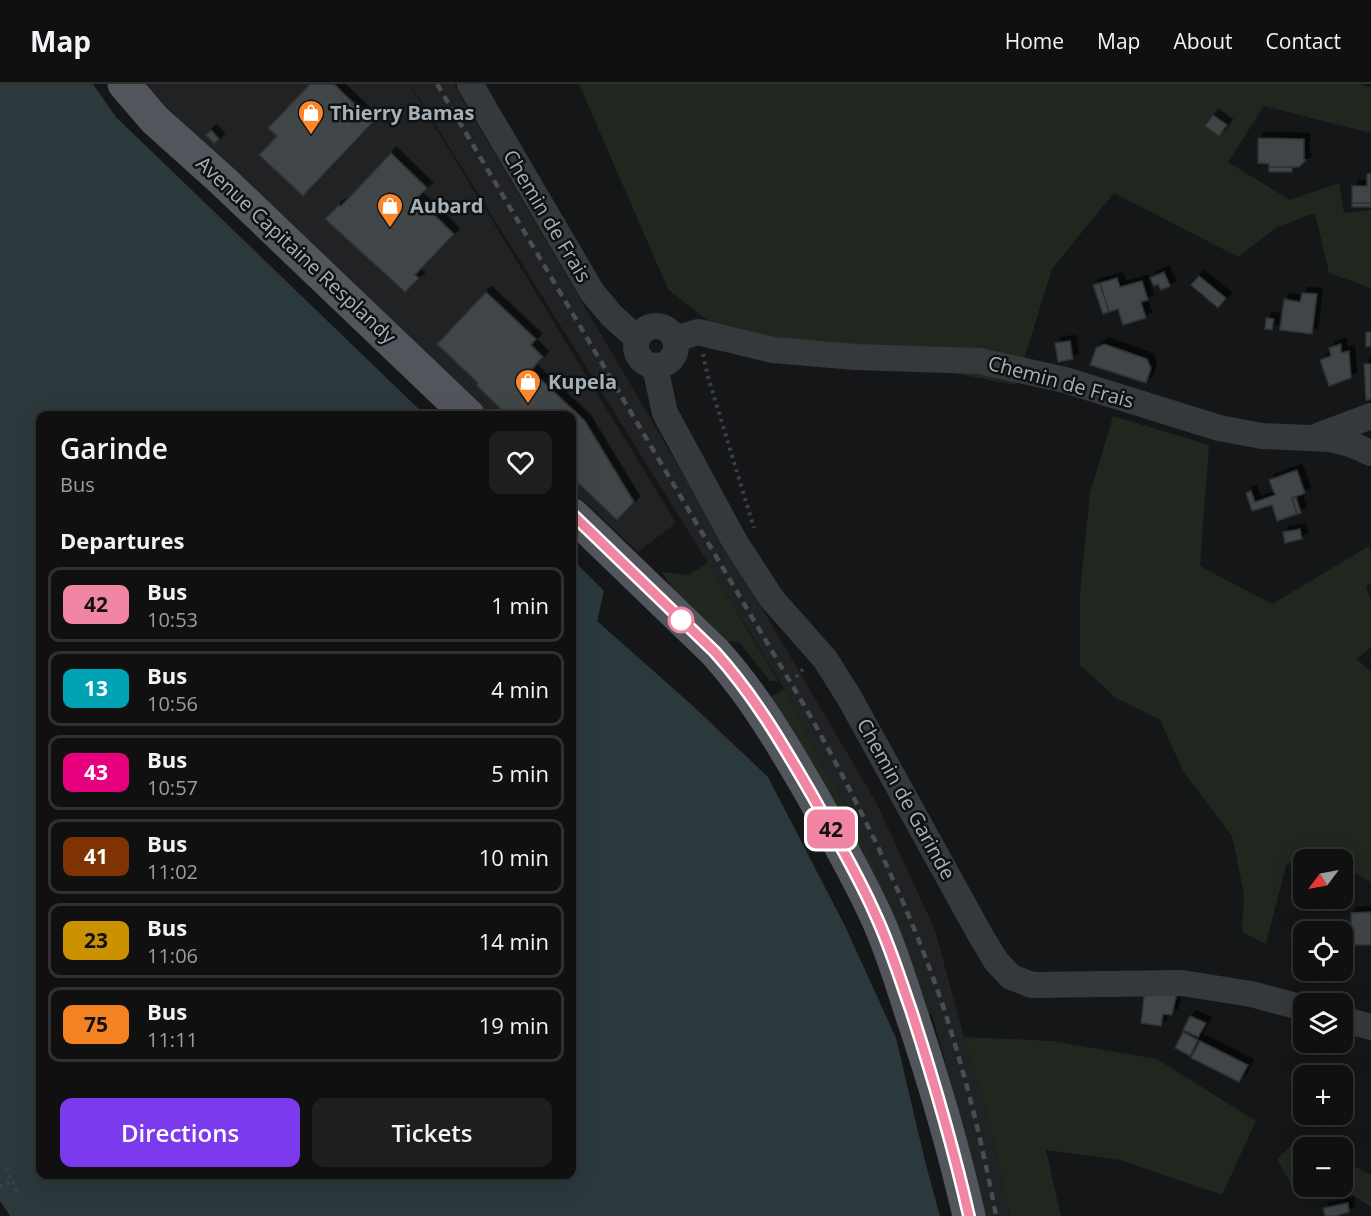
<!DOCTYPE html>
<meta charset="utf-8">
<style>
body{margin:0;font-family:"Open Sans",sans-serif;background:#1e1e1f;color:#f1f3f6;height:100vh;display:flex;flex-direction:column;font-size:22px;white-space:nowrap}
*{box-sizing:border-box;margin:0}
p{font-size:20px;color:#9c9d9f}
.icon{flex:none;width:33px;height:33px;fill:none;stroke:currentColor;stroke-width:2;stroke-linecap:round;stroke-linejoin:round}
.map{position:relative;flex:1;overflow:hidden}
.drawer{position:absolute;left:36px;top:327px;width:540px;height:768px;display:flex;flex-direction:column;background:#101011;border-radius:12px;box-shadow:0 6px 24px #0002,0 0 0 2px #303031}
.drawer>*{flex:none}
.badge{padding:0 12px;border-radius:9px;font-size:21px;line-height:39px}
.needle{width:39px;rotate:238deg}
.tools{position:absolute;left:1293px;top:765px;display:grid;gap:12px}
.tools a{display:grid;place-items:center;width:60px;height:60px;border-radius:12px;background:#101011;box-shadow:0 6px 24px #0002,0 0 0 2px #303031;font-size:30px}
.map>.badge{position:absolute;translate:-50% -50%;box-shadow:0 0 0 3px #fff}
h2{padding:0 24px;font-size:22px;line-height:54px}
.round{display:grid;place-items:center;flex:none;width:63px;height:63px;border-radius:12px;background:#1e1e1f}
.head{display:flex;align-items:center;justify-content:space-between;height:102px;padding:0 24px}
h1{font-size:28px;font-weight:600;line-height:45px}
.button{display:flex;gap:12px;margin-top:auto;padding:12px 24px}
.button a{flex:1;height:69px;border-radius:12px;background:#7c3aed;color:#fff;font-size:24px;font-weight:600;line-height:69px;text-align:center}
.button a+a{background:#1e1e1f;color:#f1f3f6}
ul{padding:0;list-style:none}
li{display:flex;align-items:center;gap:18px;height:75px;margin:0 12px 9px;padding:0 12px;border:3px solid #303031;border-radius:12px}
li div{flex:1}
li b{display:block;font-size:22px}
li em{font-style:normal}
li .badge{min-width:66px;font-weight:700;text-align:center}
header{display:flex;align-items:center;gap:36px;box-sizing:border-box;height:84px;padding:0 30px;background:#101011;border-bottom:2px solid #303031}
header strong{font-size:28px}
nav{display:flex;gap:33px;margin-inline-start:auto;font-size:21px}
.map>svg:first-child{display:block}
.built{fill:#212224}
.green{fill:#20271f}
.water{fill:#2b383c}
.building{fill:#414447;stroke:#2f3033;stroke-width:1.5;filter:url(#shadow)}
.lines{fill:none;stroke-linecap:round;stroke-linejoin:round}
.path{stroke:#3c4044;stroke-width:4;stroke-dasharray:3 4.5;stroke-linecap:butt}
.minor{stroke:#36393c;stroke-width:26}
.major{stroke:#52565c;stroke-width:33}
.rail{stroke:#494d52;stroke-width:4.5;stroke-dasharray:8 6;stroke-linecap:butt}
.line-casing{stroke:#fff;stroke-width:14}
.line{stroke:#f086a3;stroke-width:9}
.stop-dot{fill:#fff;stroke:#f086a3;stroke-width:3}
.labels{text-anchor:middle;stroke-width:5;stroke-linejoin:round;paint-order:stroke}
.poi-label{font-size:20px;font-weight:bold;fill:#a6b0b8;stroke:#101112;text-anchor:start}
.street-label{font-size:20px;fill:#a6b0b8;stroke:#101112}
</style>
<header>
<strong>Map</strong>
<nav><a>Home</a><a>Map</a><a>About</a><a>Contact</a></nav>
</header>
<div class="map">
<svg width="1371" height="1132" viewBox="0 0 1371 1132">
<defs>
<filter id="shadow"><feDropShadow dx="5.5" dy="-5.5" stdDeviation="0" flood-color="#0009"/></filter>
</defs>
<rect width="100%" height="100%" fill="#151617"/>
<!-- built -->
<path class="built" d="M 145,0 L 409,0 L 676,439 L 638,468 L 572,406 L 572,332 L 492,331 L 195,53 Z
M 410,0 L 454,0 L 877,720 L 935,846 L 964,953 L 989,1034 L 1010,1132 L 983,1132 L 973,1080 L 932,930 L 908,859 L 860,749 L 829,690 L 819,679 L 816,667 L 784,605 L 708,479 Z"/>
<!-- green -->
<path class="green" d="M 579,0 L 1360,0 L 1371,4 L 1371,49 L 1264,22 L 1228,78 L 1290,116 L 1339,99 L 1344,129 L 1371,126 L 1371,204 L 1329,189 L 1315,129 L 1277,143 L 1238,173 L 1114,109 L 1052,185 L 1016,301 L 718,245 L 668,205 Z
M 1113,332 L 1209,361 L 1200,482 L 1272,520 L 1369,462 L 1371,466 L 1371,499 L 1366,502 L 1371,517 L 1371,563 L 1357,575 L 1371,588 L 1371,798 L 1343,783 L 1342,776 L 1329,775 L 1312,766 L 1286,781 L 1266,860 L 1242,848 L 1244,810 L 1232,752 L 1183,687 L 1160,636 L 1116,614 L 1080,581 L 1080,509 L 1090,409 Z
M 708,479 L 778,597 L 770,597 L 739,558 L 724,557 L 677,513 L 662,488 L 688,491 Z
M 784,605 L 816,667 L 819,679 L 829,690 L 860,749 L 908,859 L 932,930 L 924,932 L 767,615 Z
M 964,953 L 1052,957 L 1157,975 L 1256,1037 L 1222,1111 L 1120,1076 L 1046,1066 L 1061,1132 L 1010,1132 L 989,1034 Z
M 1299,1054 L 1318,1063 L 1304,1064 L 1304,1102 L 1342,1102 L 1343,1076 L 1371,1091 L 1371,1123 L 1346,1107 L 1299,1115 L 1277,1075 Z"/>
<!-- water -->
<path class="water" d="M 0,0 L 93,0 L 116,33 L 425,331 L 40,332 L 40,1090 L 572,1090 L 572,475 L 604,507 L 597,537 L 692,621 L 768,693 L 845,842 L 896,954 L 926,1081 L 940,1132 L 10,1132 L 0,1117 Z"/>
<!-- building -->
<path class="building" d="M 310,0 L 334,0 L 373,38 L 303,112 L 259,71 L 277,52 L 268,44 Z
M 1213,31 L 1227,41 L 1219,52 L 1205,42 Z
M 211,46 L 219,55 L 214,60 L 206,51 Z
M 1258,54 L 1304,55 L 1304,75 L 1306,76 L 1299,83 L 1269,83 L 1269,80 L 1258,79 Z
M 391,69 L 427,104 L 417,114 L 454,150 L 415,191 L 419,194 L 405,208 L 325,135 L 339,121 L 341,122 Z
M 1269,83 L 1292,83 L 1292,88 L 1269,88 Z
M 1371,89 L 1371,119 L 1352,119 L 1352,102 L 1367,102 L 1367,90 Z
M 1352,119 L 1371,119 L 1371,123 L 1352,123 Z
M 1164,188 L 1170,202 L 1161,206 L 1158,200 L 1154,202 L 1150,194 Z
M 1199,192 L 1226,214 L 1218,224 L 1191,201 Z
M 1117,194 L 1120,203 L 1142,197 L 1148,216 L 1141,218 L 1146,234 L 1123,241 L 1118,225 L 1109,228 L 1100,199 Z
M 1100,199 L 1109,228 L 1103,230 L 1093,201 Z
M 486,208 L 536,255 L 531,261 L 543,273 L 531,286 L 585,337 L 634,418 L 617,436 L 572,393 L 572,332 L 508,332 L 476,301 L 478,299 L 437,260 Z
M 1302,209 L 1317,210 L 1312,250 L 1280,246 L 1284,215 L 1300,218 Z
M 1266,234 L 1274,235 L 1272,246 L 1265,245 Z
M 1366,248 L 1371,248 L 1371,262 L 1366,263 Z
M 1070,257 L 1073,275 L 1058,278 L 1055,259 Z
M 1104,260 L 1147,275 L 1151,284 L 1146,299 L 1090,281 L 1096,264 Z
M 1341,260 L 1341,269 L 1349,267 L 1351,294 L 1329,302 L 1320,276 L 1331,272 L 1329,264 Z
M 1364,280 L 1371,280 L 1371,315 L 1366,316 Z
M 1297,386 L 1305,409 L 1292,414 L 1297,430 L 1277,437 L 1272,421 L 1252,427 L 1246,409 L 1251,407 L 1255,418 L 1275,411 L 1269,396 Z
M 1296,413 L 1301,429 L 1297,430 L 1292,414 Z
M 1300,445 L 1302,455 L 1285,459 L 1283,448 Z
M 1302,794 L 1304,794 L 1304,814 L 1330,814 L 1328,825 L 1297,817 Z
M 1371,828 L 1371,861 L 1351,861 L 1351,829 Z
M 1145,905 L 1177,909 L 1172,931 L 1163,930 L 1161,942 L 1141,939 Z
M 1190,932 L 1206,939 L 1198,953 L 1183,946 Z
M 1183,948 L 1198,956 L 1190,972 L 1175,964 Z
M 1200,957 L 1248,981 L 1239,998 L 1191,974 Z
M 1348,1119 L 1349,1128 L 1336,1132 L 1325,1132 L 1323,1124 Z"/>
<g class="lines">
<!-- path -->
<path class="path" d="M 703,270 L 708,293 L 754,444
M 796,593 L 804,584
M 6,1084 L 19,1112
M 0,1103 L 12,1097"/>
<!-- minor -->
<path class="minor" d="M 470,0 L 592,208 L 612,232 L 637,254
M636 262a20 20 0 1 1 40 0a20 20 0 1 1-40 0Z
M 675,255 L 698,248 L 773,266 L 855,273 L 979,277 L 1065,296 L 1219,344 L 1262,352 L 1330,355 L 1353,361 L 1371,369
M 655,283 L 665,329 L 735,458 L 772,515 L 825,575 L 849,613 L 982,854 L 996,877 L 1011,893 L 1032,901 L 1182,899 L 1251,910 L 1304,924
M 1315,353 L 1371,332
M 1342,935 L 1371,943"/>
<!-- major -->
<path class="major" d="M 124,0 L 155,36 L 223,97 L 469,332
M 572,430 L 715,568 C 754,611 783,661 812,711 C 834,751 857,790 876,832 C 890,862 900,895 910,926 C 933,994 953,1062 969,1132"/>
<!-- rail -->
<path class="rail" d="M 437,0 L 808,628 C 861,723 909,821 944,925 C 966,993 983,1062 996,1132"/>
</g>
<g class="lines">
<defs>
<path id="line" d="M 572,430 L 715,568 C 754,611 783,661 812,711 C 834,751 858,790 876,832 C 890,862 900,895 911,926 C 933,994 953,1062 969,1132"/>
</defs>
<!-- line casing -->
<use href="#line" class="line-casing"/>
<!-- line -->
<use href="#line" class="line"/>
</g>
<!-- icons -->
<defs>
<symbol id="shop-pin" viewBox="-11 -11 22 30"><path d="M0 17L-7.5 6A9.5 9.5 0 1 1 7.5 6Z" fill="#fb8529" stroke="#101112"/><path d="M-5-2.5h2.3a2.7 3.5 0 0 1 5.4 0H5L5.5 6h-11ZM-1.5-2.5h3a1.5 2.3 0 0 0-3 0Z" fill="#fff"/></symbol>
</defs>
<g fill-rule="evenodd">
<use href="#shop-pin" x="296" y="14" width="30" height="40"/>
<use href="#shop-pin" x="375" y="107" width="30" height="40"/>
<use href="#shop-pin" x="513" y="283" width="30" height="40"/>
</g>
<!-- markers -->
<circle class="stop-dot" cx="681" cy="536" r="12"/>
<g class="labels">
<!-- poi labels -->
<g class="poi-label">
<text x="330" y="36">Thierry Bamas</text>
<text x="410" y="129">Aubard</text>
<text x="548" y="305">Kupela</text>
</g>
<!-- street labels -->
<g class="street-label">
<text transform="translate(547 132) rotate(59)" y="7">Chemin de Frais</text>
<text transform="translate(296 166) rotate(43)" y="7">Avenue Capitaine Resplandy</text>
<text transform="translate(1061 298) rotate(15)" y="7">Chemin de Frais</text>
<text transform="translate(906 715) rotate(61)" y="7">Chemin de Garinde</text>
</g>
</g>
</svg>
<div class="tools">
<a><svg class="needle" viewBox="-14 -14 28 28"><path d="M0-13l5 13h-10z" fill="#e53935"/><path d="M0 13l5-13h-10z" fill="#9c9d9f"/></svg></a>
<a><svg class="icon" aria-label="locate" viewBox="0 0 24 24"><circle cx="12" cy="12" r="6"/><path d="M12 2v4M12 18v4M2 12h4M18 12h4"/></svg></a>
<a><svg class="icon" aria-label="layers" viewBox="0 0 24 24"><path d="M12 4l9 5-9 5-9-5zM3 14l9 5 9-5"/></svg></a>
<a>+</a>
<a>−</a>
</div>
<b class="badge" style="left:831px;top:745px;background:#f086a3;color:#111">42</b>
<section class="drawer">
<div class="head"><div><h1>Garinde</h1><p>Bus</p></div><a class="round"><svg class="icon" aria-label="heart" viewBox="0 0 24 24"><path d="M12 20l-8-8c-3-5 5-10 8-4 3-6 11-1 8 4z"/></svg></a></div>
<h2>Departures</h2>
<ul>
<li><span class="badge" style="background:#f086a3;color:#111">42</span><div><b>Bus</b><p>10:53</p></div><em>1 min</em></li>
<li><span class="badge" style="background:#00a3b4;color:#fff">13</span><div><b>Bus</b><p>10:56</p></div><em>4 min</em></li>
<li><span class="badge" style="background:#e6007e;color:#fff">43</span><div><b>Bus</b><p>10:57</p></div><em>5 min</em></li>
<li><span class="badge" style="background:#7f3302;color:#fff">41</span><div><b>Bus</b><p>11:02</p></div><em>10 min</em></li>
<li><span class="badge" style="background:#ca9200;color:#111">23</span><div><b>Bus</b><p>11:06</p></div><em>14 min</em></li>
<li><span class="badge" style="background:#f58220;color:#111">75</span><div><b>Bus</b><p>11:11</p></div><em>19 min</em></li>
</ul>
<div class="button"><a>Directions</a><a>Tickets</a></div>
</section>
</div>
